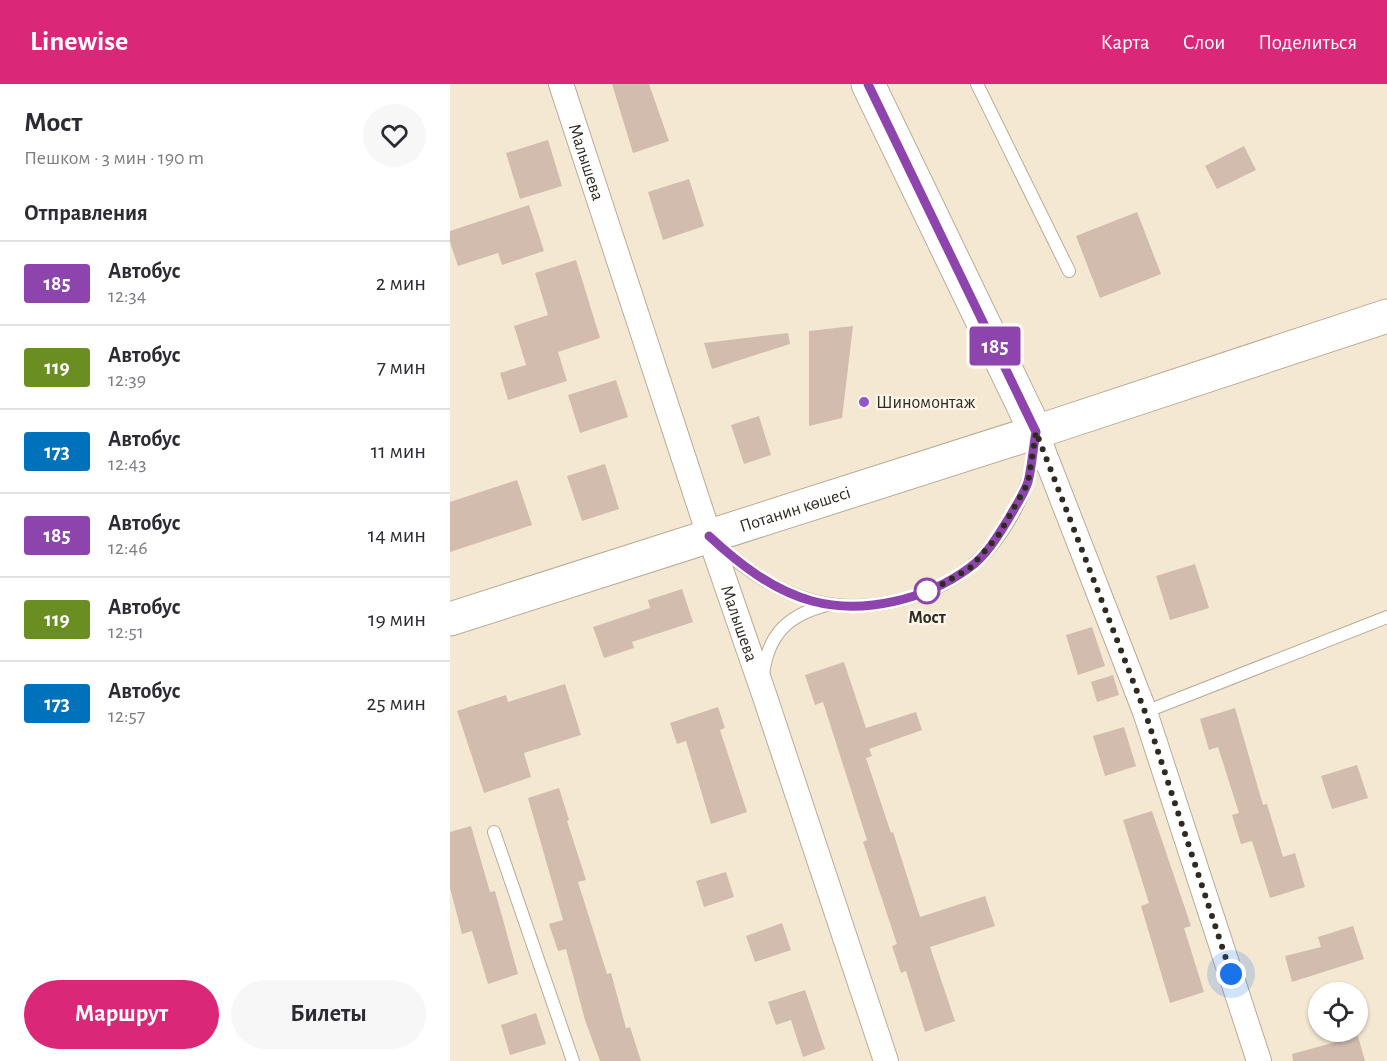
<!DOCTYPE html>
<html lang="ru">
<meta charset="utf-8">
<style>
body{margin:0;font-family:"Alegreya Sans",sans-serif;background:#f7f7f7;color:#2b2b33;height:100vh;display:flex;flex-direction:column;font-size:22px;white-space:nowrap}
*{box-sizing:border-box;margin:0}
p{font-size:20px;color:#7c7c81}
.icon{flex:none;width:33px;height:33px;fill:none;stroke:currentColor;stroke-width:2;stroke-linecap:round;stroke-linejoin:round}
.map{position:relative;flex:1;overflow:hidden}
.side{display:flex;flex-direction:column;background:#fff;width:450px}
.side>*{flex:none}
.badge{padding:0 12px;border-radius:4px;font-size:21px;line-height:39px}
.buttons{position:absolute;left:858px;top:898px;display:grid;gap:12px}
.buttons a{display:grid;place-items:center;width:60px;height:60px;border-radius:50%;background:#fff;box-shadow:0 2px 4px #0004;font-size:30px}
.you{position:absolute;width:30px;height:30px;margin:-15px;border:4px solid #fff;border-radius:50%;background:#1a73e8;box-shadow:0 0 0 9px #1a73e833}
.map>.badge{position:absolute;translate:-50% -50%;box-shadow:0 0 0 3px #fff}
h2{padding:0 24px;font-size:22px;line-height:54px}
.round{display:grid;place-items:center;flex:none;width:63px;height:63px;border-radius:32px;background:#f7f7f7}
.head{display:flex;align-items:center;justify-content:space-between;height:102px;padding:0 24px}
h1{font-size:28px;font-weight:600;line-height:45px}
.primary-button{display:flex;gap:12px;margin-top:auto;padding:12px 24px}
.primary-button a{flex:1;height:69px;border-radius:36px;background:#db2777;color:#fff;font-size:24px;font-weight:600;line-height:69px;text-align:center}
.primary-button a+a{background:#f7f7f7;color:#2b2b33}
ul{padding:0;list-style:none}
li{display:flex;align-items:center;gap:18px;height:84px;padding:0 24px;border-top:2px solid #e1e1e2}
li div{flex:1}
li b{display:block;font-size:22px}
li em{font-style:normal}
li .badge{min-width:66px;font-weight:700;text-align:center}
header{display:flex;align-items:center;gap:36px;box-sizing:border-box;height:84px;padding:0 30px;background:#db2777;color:#fff}
header strong{font-size:28px}
nav{display:flex;gap:33px;margin-inline-start:auto;font-size:21px}
main{display:flex;flex:1;min-height:0}
.map>svg:first-child{display:block}
.building{fill:#d1bcae}
.lines{fill:none;stroke-linecap:round;stroke-linejoin:round}
.service-casing{stroke:#b7ac98;stroke-width:14}
.minor-casing{stroke:#b7ac98;stroke-width:26}
.secondary-casing{stroke:#b7ac98;stroke-width:35}
.trunk-casing{stroke:#b7ac98;stroke-width:35}
.service{stroke:#fff;stroke-width:12}
.minor{stroke:#fff;stroke-width:24}
.secondary{stroke:#fff;stroke-width:33}
.trunk{stroke:#fff;stroke-width:33}
.line-casing{stroke:#fff;stroke-width:14}
.line{stroke:#8e44ad;stroke-width:9}
.walk{stroke:#2f2b23;stroke-width:6;stroke-dasharray:0 10.8}
.poi-dot{fill:#9154ca;stroke:#fdf6e9;stroke-width:2}
.stop-dot{fill:#fff;stroke:#8e44ad;stroke-width:3}
.labels{text-anchor:middle;stroke-width:4.5;stroke-linejoin:round;paint-order:stroke}
.street-label{font-size:18px;fill:#2f2b23;stroke:#fdf6e9}
.poi-label{font-size:18px;fill:#2f2b23;stroke:#fdf6e9;text-anchor:start}
.stop-label{font-size:18px;font-weight:bold;fill:#2f2b23;stroke:#fdf6e9}
</style>
<header>
<strong>Linewise</strong>
<nav><a>Карта</a><a>Слои</a><a>Поделиться</a></nav>
</header>
<main>
<section class="side">
<div class="head"><div><h1>Мост</h1><p>Пешком · 3 мин · 190 m</p></div><a class="round"><svg class="icon" aria-label="heart" viewBox="0 0 24 24"><path d="M12 20l-8-8c-3-5 5-10 8-4 3-6 11-1 8 4z"/></svg></a></div>
<h2>Отправления</h2>
<ul>
<li><span class="badge" style="background:#8e44ad;color:#fff">185</span><div><b>Автобус</b><p>12:34</p></div><em>2 мин</em></li>
<li><span class="badge" style="background:#6b8e23;color:#fff">119</span><div><b>Автобус</b><p>12:39</p></div><em>7 мин</em></li>
<li><span class="badge" style="background:#0072bc;color:#fff">173</span><div><b>Автобус</b><p>12:43</p></div><em>11 мин</em></li>
<li><span class="badge" style="background:#8e44ad;color:#fff">185</span><div><b>Автобус</b><p>12:46</p></div><em>14 мин</em></li>
<li><span class="badge" style="background:#6b8e23;color:#fff">119</span><div><b>Автобус</b><p>12:51</p></div><em>19 мин</em></li>
<li><span class="badge" style="background:#0072bc;color:#fff">173</span><div><b>Автобус</b><p>12:57</p></div><em>25 мин</em></li>
</ul>
<div class="primary-button"><a>Маршрут</a><a>Билеты</a></div>
</section>
<div class="map">
<svg width="937" height="977" viewBox="0 0 937 977">
<rect width="100%" height="100%" fill="#f4e8d3"/>
<!-- building -->
<path class="building" d="M 162,0 L 199,0 L 219,57 L 183,69 Z
M 98,56 L 112,102 L 70,115 L 56,69 Z
M 794,62 L 806,86 L 767,105 L 755,82 Z
M 239,95 L 254,142 L 213,156 L 198,108 Z
M 79,121 L 94,167 L 52,181 L 48,169 L 8,182 L 0,158 L 0,147 Z
M 687,128 L 711,190 L 650,214 L 626,152 Z
M 126,176 L 150,254 L 108,268 L 117,297 L 58,316 L 50,289 L 76,281 L 64,242 L 98,231 L 85,189 Z
M 403,242 L 392,334 L 359,342 L 359,247 Z
M 338,249 L 340,260 L 262,285 L 254,259 Z
M 166,296 L 178,333 L 130,349 L 118,311 Z
M 309,332 L 321,371 L 294,380 L 281,341 Z
M 155,380 L 169,425 L 132,437 L 117,392 Z
M 67,396 L 82,441 L 0,468 L 0,418 Z
M 745,480 L 759,524 L 720,536 L 706,492 Z
M 232,505 L 243,538 L 182,558 L 184,564 L 154,574 L 143,543 L 200,524 L 198,516 Z
M 642,543 L 655,582 L 628,591 L 616,551 Z
M 394,578 L 416,644 L 466,628 L 472,646 L 419,665 L 422,672 L 416,674 L 441,749 L 443,748 L 470,833 L 535,812 L 545,842 L 480,863 L 505,937 L 475,948 L 456,887 L 451,889 L 442,862 L 447,860 L 413,758 L 417,756 L 373,618 L 365,621 L 355,591 Z
M 663,591 L 669,611 L 647,618 L 641,598 Z
M 115,600 L 131,651 L 74,669 L 81,693 L 34,709 L 7,627 L 56,611 L 58,618 Z
M 268,623 L 275,644 L 270,646 L 297,728 L 261,740 L 236,657 L 227,660 L 220,639 Z
M 785,624 L 813,721 L 817,720 L 833,773 L 845,769 L 855,803 L 820,814 L 802,757 L 791,760 L 782,731 L 789,729 L 768,663 L 759,666 L 750,635 Z
M 674,643 L 686,682 L 655,692 L 643,652 Z
M 907,681 L 918,714 L 882,725 L 871,692 Z
M 109,704 L 119,736 L 117,737 L 136,796 L 128,798 L 157,890 L 161,889 L 176,944 L 180,943 L 191,977 L 150,977 L 135,936 L 116,865 L 108,867 L 99,840 L 113,836 L 78,714 Z
M 702,727 L 741,842 L 734,844 L 754,908 L 720,919 L 691,822 L 699,819 L 673,736 Z
M 21,742 L 40,808 L 45,807 L 68,890 L 38,900 L 22,847 L 12,850 L 0,804 L 0,748 Z
M 276,788 L 284,813 L 254,823 L 246,797 Z
M 332,839 L 341,866 L 305,878 L 296,852 Z
M 903,842 L 914,875 L 842,898 L 835,872 L 871,863 L 868,853 Z
M 355,906 L 375,965 L 353,973 L 341,936 L 326,941 L 318,918 Z
M 86,929 L 96,960 L 60,971 L 51,941 Z
M 908,952 L 915,977 L 843,977 L 842,970 Z"/>
<g class="lines">
<defs>
<path id="service" d="M 527,0 L 619,187
M 266,459 C 293,484 327,508 364,517 C 414,530 479,516 520,483 C 545,464 565,430 577,400 C 582,387 583,370 585,355
M 313,591 C 318,550 338,531 377,521
M 695,628 L 937,533
M 44,748 L 123,977"/>
<g id="minor">
<path id="s1" d="M 111,0 L 259,451 L 315,613 L 436,977"/>
<path d="M 586,348 L 695,628 L 809,977"/>
</g>
<g id="secondary">
<path id="s2" d="M 0,535 L 586,348"/>
</g>
<path id="trunk" d="M 418,0 L 586,348 L 937,232"/>
</defs>
<!-- service casing -->
<use href="#service" class="service-casing"/>
<!-- minor casing -->
<use href="#minor" class="minor-casing"/>
<!-- secondary casing -->
<use href="#secondary" class="secondary-casing"/>
<!-- trunk casing -->
<use href="#trunk" class="trunk-casing"/>
<!-- service -->
<use href="#service" class="service"/>
<!-- minor -->
<use href="#minor" class="minor"/>
<!-- secondary -->
<use href="#secondary" class="secondary"/>
<!-- trunk -->
<use href="#trunk" class="trunk"/>
</g>
<g class="lines">
<defs>
<path id="line" d="M 259,452 C 288,479 322,506 362,517 C 414,531 477,515 519,484 C 536,472 548,452 559,434 C 565,423 574,410 578,398 C 582,382 583,364 586,348 L 418,0"/>
</defs>
<!-- line casing -->
<use href="#line" class="line-casing"/>
<!-- line -->
<use href="#line" class="line"/>
<!-- walk -->
<path class="walk" d="M 477,507 L 470,510 L 486,504 L 520,484 L 548,452 L 578,399 L 586,348 L 695,628 L 781,890"/>
</g>
<!-- markers -->
<circle class="poi-dot" cx="414" cy="318" r="6"/>
<circle class="stop-dot" cx="477" cy="507" r="12"/>
<g class="labels">
<!-- street labels -->
<g class="street-label">
<text dy="6" stroke="none"><textPath href="#s1" startOffset="82">Малышева</textPath></text>
<text dy="6" stroke="none"><textPath href="#s2" startOffset="362">Потанин көшесі</textPath></text>
<text dy="6" stroke="none"><textPath href="#s1" startOffset="568">Малышева</textPath></text>
</g>
<!-- poi labels -->
<g class="poi-label">
<text x="426" y="324">Шиномонтаж</text>
</g>
<!-- stop labels -->
<g class="stop-label">
<text x="477" y="539">Мост</text>
</g>
</g>
</svg>
<div class="buttons">
<a><svg class="icon" aria-label="locate" viewBox="0 0 24 24"><circle cx="12" cy="12" r="6"/><path d="M12 2v4M12 18v4M2 12h4M18 12h4"/></svg></a>
</div>
<div class="you" style="left:781px;top:890px"></div>
<b class="badge" style="left:545px;top:262px;background:#8e44ad;color:#fff">185</b>
</div>
</main>
